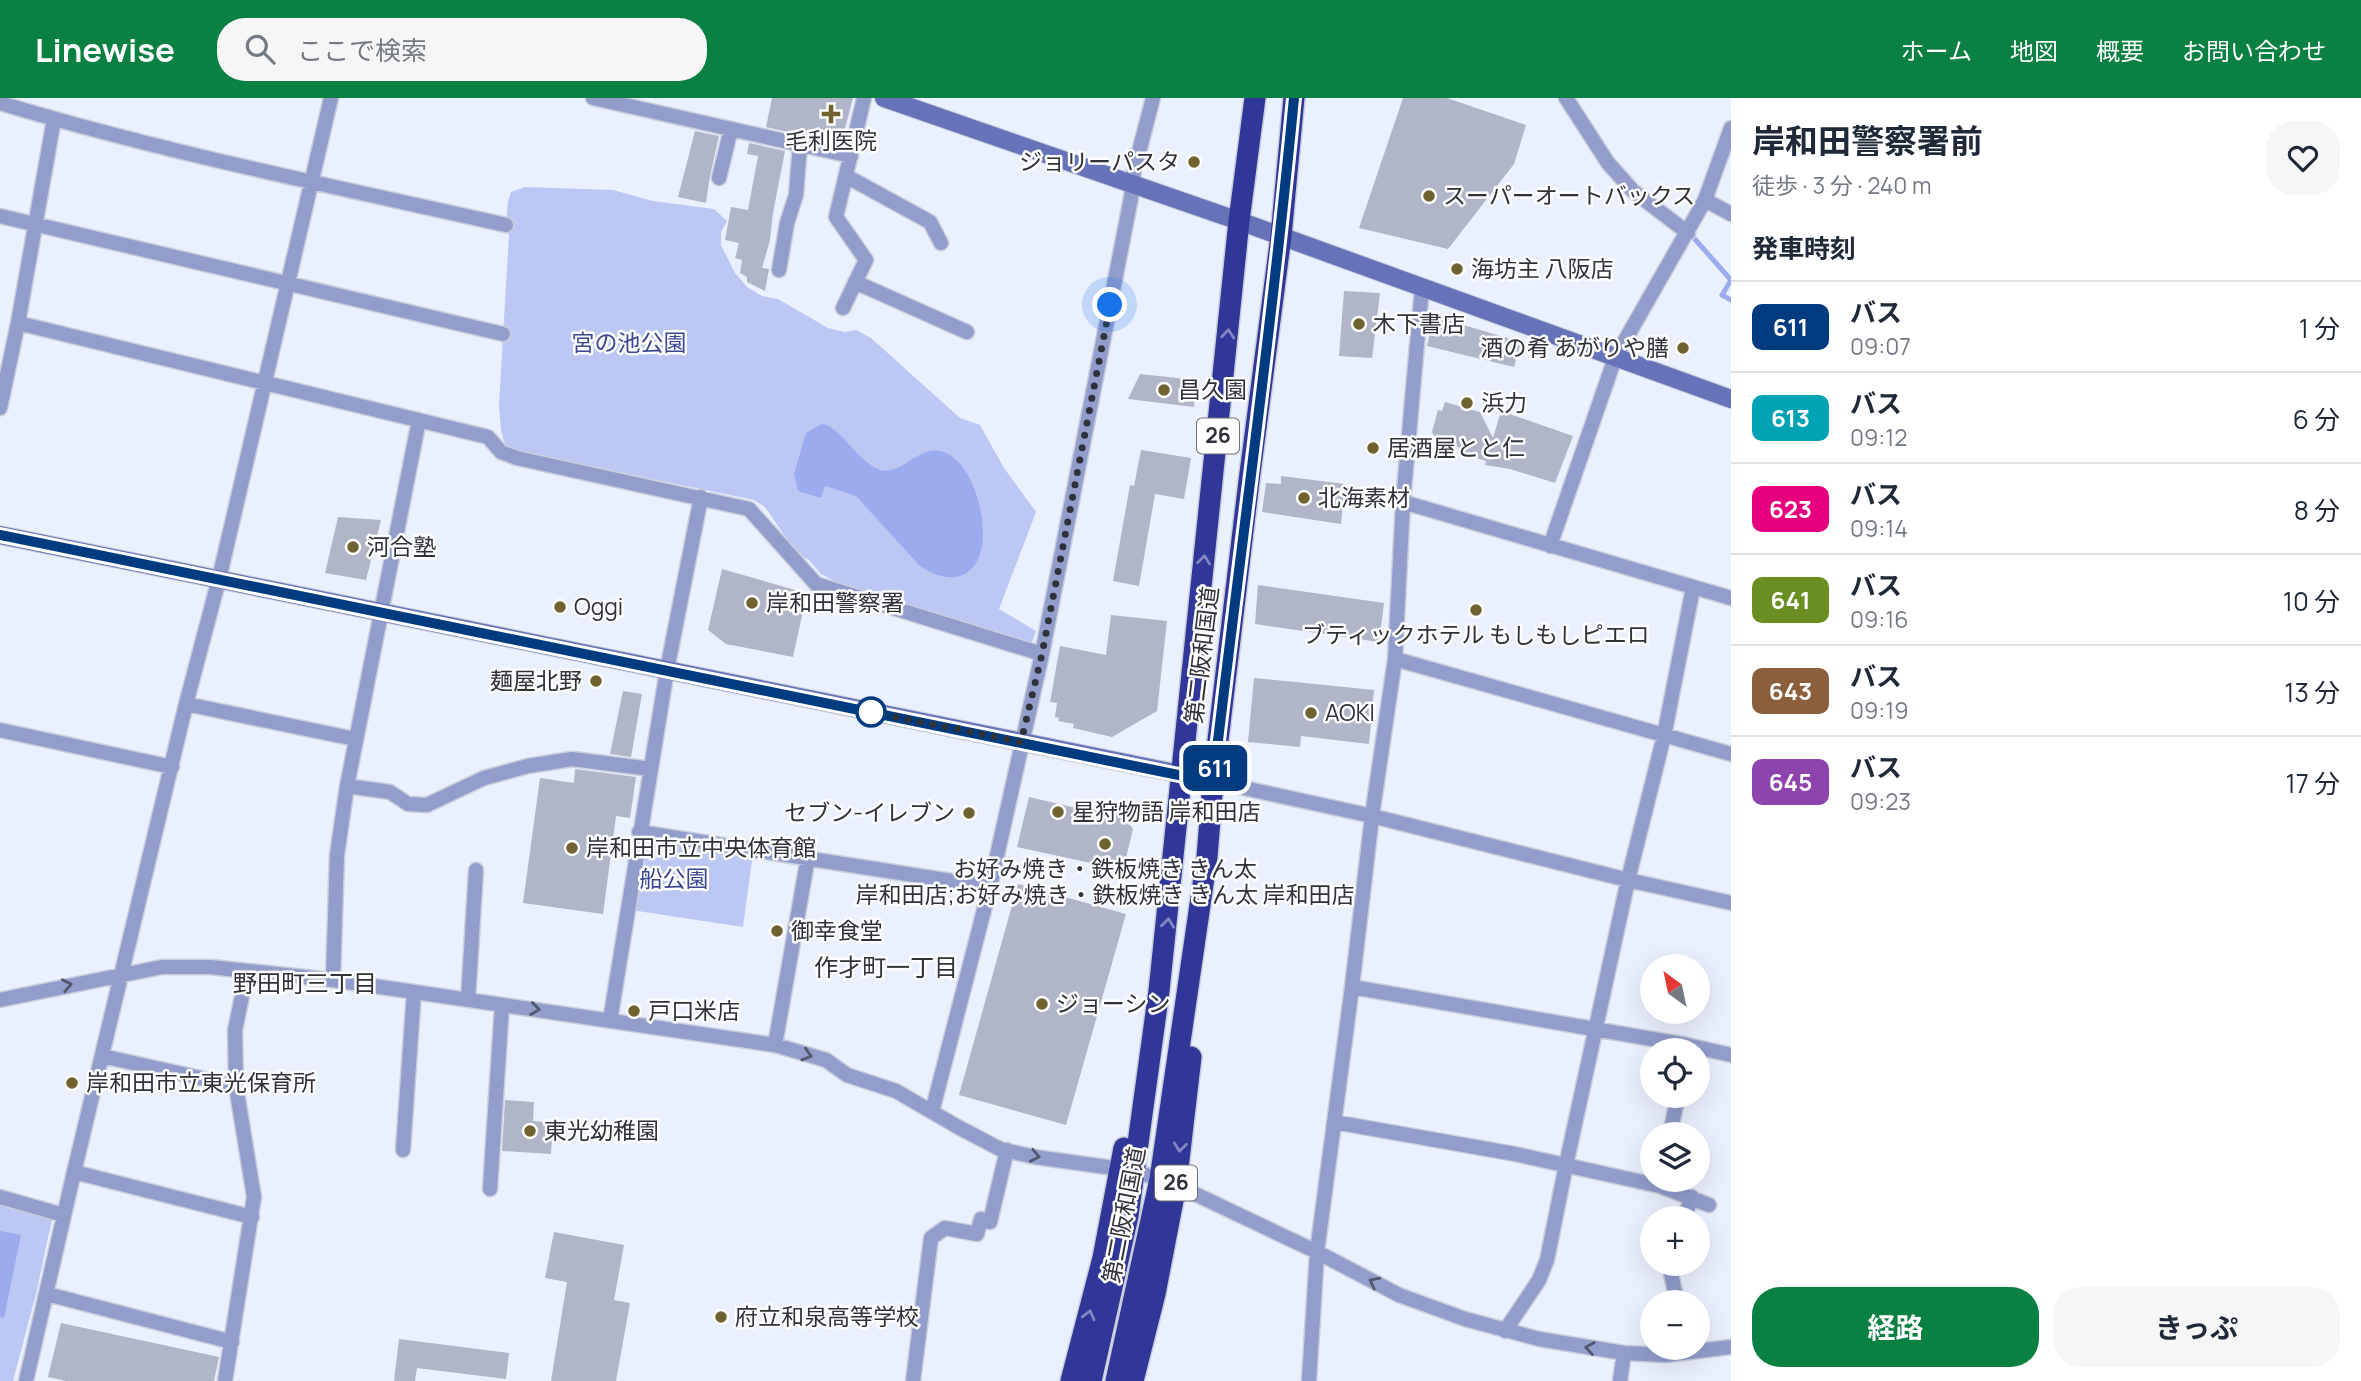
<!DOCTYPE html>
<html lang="ja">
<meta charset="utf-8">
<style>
body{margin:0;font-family:Manrope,"Noto Sans JP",sans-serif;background:#f6f6f7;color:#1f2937;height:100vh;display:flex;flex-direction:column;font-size:26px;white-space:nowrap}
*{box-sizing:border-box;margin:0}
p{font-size:23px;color:#747a83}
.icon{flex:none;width:38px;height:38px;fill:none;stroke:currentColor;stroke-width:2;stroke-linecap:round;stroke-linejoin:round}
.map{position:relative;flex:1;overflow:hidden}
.drawer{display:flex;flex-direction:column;background:#fff;width:630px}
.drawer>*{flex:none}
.badge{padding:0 14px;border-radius:10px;font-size:24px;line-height:46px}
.needle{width:46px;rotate:327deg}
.controls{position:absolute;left:1640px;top:856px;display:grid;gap:14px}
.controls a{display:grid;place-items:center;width:70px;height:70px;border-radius:50%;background:#fff;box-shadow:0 7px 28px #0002;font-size:35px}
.you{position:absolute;width:35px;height:35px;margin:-18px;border:5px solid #fff;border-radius:50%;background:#1a73e8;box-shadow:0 0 0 10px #1a73e833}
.map>.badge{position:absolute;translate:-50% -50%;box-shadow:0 0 0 4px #fff}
h2{padding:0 21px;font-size:26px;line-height:63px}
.round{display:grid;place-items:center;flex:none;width:74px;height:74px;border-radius:28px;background:#f6f6f7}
.overview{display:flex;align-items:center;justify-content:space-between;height:119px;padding:0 21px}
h1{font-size:33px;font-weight:700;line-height:52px}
.action{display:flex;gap:14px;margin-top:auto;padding:14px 21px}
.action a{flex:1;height:80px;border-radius:28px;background:#0b8043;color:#fff;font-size:28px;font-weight:700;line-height:80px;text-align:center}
.action a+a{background:#f6f6f7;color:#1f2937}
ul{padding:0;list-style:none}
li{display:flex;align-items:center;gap:21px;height:91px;padding:0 21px;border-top:2px solid #e0e1e3}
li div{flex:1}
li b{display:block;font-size:26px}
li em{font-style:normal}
li .badge{min-width:77px;font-weight:700;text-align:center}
header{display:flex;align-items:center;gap:42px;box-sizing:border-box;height:98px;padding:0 35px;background:#0b8043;color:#fff}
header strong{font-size:33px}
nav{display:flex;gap:38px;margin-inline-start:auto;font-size:24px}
.search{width:490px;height:63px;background:#f6f6f7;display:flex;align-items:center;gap:18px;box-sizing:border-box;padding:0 24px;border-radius:28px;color:#747a83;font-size:26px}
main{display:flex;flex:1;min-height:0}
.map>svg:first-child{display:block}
.green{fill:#bcc7f4}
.water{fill:#9cabed}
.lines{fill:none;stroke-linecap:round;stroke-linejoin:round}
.stream{stroke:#9cabed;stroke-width:5}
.building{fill:#b0b5c7}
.street-casing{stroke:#c9cedb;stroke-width:17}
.secondary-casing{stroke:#c9cedb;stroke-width:20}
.highway-casing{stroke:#c9cedb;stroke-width:24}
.street{stroke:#929dcc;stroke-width:14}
.secondary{stroke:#6673b8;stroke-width:18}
.highway{stroke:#313799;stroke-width:21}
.oneway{stroke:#8386c1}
.oneway2{stroke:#52576c}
.line-casing{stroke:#fff;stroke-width:16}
.line{stroke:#003b80;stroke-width:10}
.walk{stroke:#303239;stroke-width:7;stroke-dasharray:0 12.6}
.poi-dot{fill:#716330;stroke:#fdfdfd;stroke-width:2.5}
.stop-dot{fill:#fff;stroke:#003b80;stroke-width:3.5}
.labels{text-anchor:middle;stroke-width:5;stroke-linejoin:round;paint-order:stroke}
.shield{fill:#fdfdfd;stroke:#6e6f74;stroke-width:2}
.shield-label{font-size:21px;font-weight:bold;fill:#303239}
.poi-label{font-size:23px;fill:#303239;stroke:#fdfdfd;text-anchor:start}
.park-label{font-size:23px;fill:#3b4693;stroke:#fdfdfd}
.street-label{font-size:23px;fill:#303239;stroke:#fdfdfd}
.neighbourhood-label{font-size:24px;fill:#303239;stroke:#fdfdfd}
</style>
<header>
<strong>Linewise</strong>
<div class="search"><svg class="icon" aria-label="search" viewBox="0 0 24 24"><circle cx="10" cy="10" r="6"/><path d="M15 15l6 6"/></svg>ここで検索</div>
<nav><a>ホーム</a><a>地図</a><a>概要</a><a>お問い合わせ</a></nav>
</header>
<main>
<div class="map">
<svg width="1731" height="1283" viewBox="0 0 1731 1283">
<rect width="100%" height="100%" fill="#ebf0ff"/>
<!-- green -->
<path class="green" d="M 525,89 L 613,92 L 653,103 L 714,111 L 727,123 L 721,134 L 721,147 L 735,175 L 747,189 L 762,198 L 778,201 L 828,230 L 845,234 L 856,232 L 871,240 L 960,320 L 980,327 L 1004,370 L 1036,414 L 999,511 L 1036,533 L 1033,542 L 1030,545 L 838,485 L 821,476 L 809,462 L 797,456 L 765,409 L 754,402 L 522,354 L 505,347 L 501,332 L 499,307 L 509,136 L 505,135 L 508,103 L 511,94 Z
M 643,739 L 753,755 L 743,829 L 631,812 Z
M 0,1104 L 52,1121 L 36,1196 L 13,1283 L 0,1283 Z"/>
<!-- water -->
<path class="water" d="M 822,326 C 840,328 859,365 880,372 C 901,378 917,349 940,353 C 974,360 990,428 980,456 C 970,487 940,483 919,467 L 856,398 L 825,388 L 821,400 L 798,393 L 794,376 L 806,335 Z
M 0,1133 L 21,1137 L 4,1220 L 0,1219 Z"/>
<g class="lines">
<!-- stream -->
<path class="stream" d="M 1693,139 L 1731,182 L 1722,197 L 1731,202"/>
</g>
<!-- building -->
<path class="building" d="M 772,0 L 853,0 L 841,46 L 766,29 Z
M 1403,0 L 1447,0 L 1526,27 L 1514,66 L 1448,151 L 1359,130 Z
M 695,33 L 719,38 L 710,78 L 706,105 L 678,99 Z
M 749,45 L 785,53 L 773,115 L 770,142 L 762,170 L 769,171 L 765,193 L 747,184 L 747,179 L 740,175 L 742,162 L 735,160 L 739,145 L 725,142 L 731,109 L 748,112 L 758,58 L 747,56 Z
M 1344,193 L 1380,195 L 1372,260 L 1339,258 Z
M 1433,218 L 1521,244 L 1514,269 L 1427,248 Z
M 1140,276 L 1196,282 L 1194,309 L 1128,301 Z
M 1445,304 L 1480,314 L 1493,340 L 1501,313 L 1573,338 L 1555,385 L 1510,371 L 1485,367 L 1486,363 L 1463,356 L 1464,351 L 1436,342 L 1432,334 L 1438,312 L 1442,313 Z
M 1141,352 L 1191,360 L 1184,401 L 1155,396 L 1139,488 L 1113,483 L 1130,387 L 1134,388 Z
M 1281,378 L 1345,386 L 1341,426 L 1262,414 L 1266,385 L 1281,386 Z
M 338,419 L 381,422 L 366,482 L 325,475 Z
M 722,471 L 795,492 L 805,504 L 793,559 L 726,546 L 708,532 Z
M 1258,487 L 1384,505 L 1379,544 L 1255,526 Z
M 1111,517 L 1167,523 L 1157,613 L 1112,639 L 1073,630 L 1074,626 L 1058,623 L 1059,620 L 1055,619 L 1057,605 L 1050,604 L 1060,548 L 1106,557 Z
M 1254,580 L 1374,592 L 1369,646 L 1301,638 L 1300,649 L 1248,644 Z
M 623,593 L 642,596 L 631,659 L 610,656 Z
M 575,671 L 636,679 L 630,720 L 616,718 L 603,816 L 523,805 L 540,680 L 574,685 Z
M 1029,699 L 1089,713 L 1090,707 L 1120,714 L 1133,731 L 1123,772 L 1017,749 Z
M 1018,786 L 1126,816 L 1066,1027 L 959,997 Z
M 505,1002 L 534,1004 L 533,1023 L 553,1025 L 551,1056 L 502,1053 Z
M 554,1134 L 624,1147 L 614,1202 L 630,1205 L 616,1283 L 551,1283 L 567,1184 L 545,1180 Z
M 61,1225 L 219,1259 L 214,1283 L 66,1283 L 48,1279 Z
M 399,1241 L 509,1255 L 506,1281 L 417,1270 L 415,1283 L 394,1283 Z"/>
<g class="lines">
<defs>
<path id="street" d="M 593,0 L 851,58
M 1566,0 L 1608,65 L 1633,93 L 1688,135
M 0,5 C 166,55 337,89 506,127
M 846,78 L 930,124 L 941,145
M 719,80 L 731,31
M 1705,102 L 1731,116
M 0,118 L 503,236
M 779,172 L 787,125 L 796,97 L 800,47
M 855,184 L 967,234
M 843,210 L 866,162 L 836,119 L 864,0
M 18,225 L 488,339 L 501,354 L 517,360 L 749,411 L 816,486 L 1042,556
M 0,310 L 18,225 L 54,21
M 1403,404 L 1731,500
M 1550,448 L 1615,260 L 1705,102 L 1731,30
M 1395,561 L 1731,656
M 186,606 L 355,641
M 0,632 L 172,669
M 1180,676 L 1372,718 L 1628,782 L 1731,805
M 347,688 L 390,694 L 408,706 L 427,707 L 484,680 L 528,668 L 572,661 L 651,671
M 639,734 L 990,789
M 333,882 L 337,757 L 347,688 L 419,322
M 1352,889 L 1687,947 L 1731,957
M 0,902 L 162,869 L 210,869 L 333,882 L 775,947 L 826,962 L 847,977 L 896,993 L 958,1029 L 1000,1051 L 1035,1059 L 1135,1073 L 1176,1087 L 1317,1154 L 1399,1197 L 1465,1221 L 1539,1241 L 1624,1255 L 1666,1257 L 1731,1249
M 468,902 L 476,772
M 610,923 L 667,572 L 701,399
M 775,947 L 808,759
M 102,958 L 236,988
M 932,1014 L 990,789 L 1042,556 L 1131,100 L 1134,73 L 1153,0
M 1334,1024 L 1515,1056 L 1660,1088 L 1709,1107
M 1670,1036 L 1678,998
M 403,1052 L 414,894
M 74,1074 L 252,1119
M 490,1091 L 502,907
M 0,1099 L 63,1117
M 1684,1120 L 1692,1099
M 1669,1166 L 1677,1204
M 47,1196 L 232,1244
M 1505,1233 L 1539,1182 L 1547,1162 L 1566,1067 L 1628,782 L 1664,638 L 1693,490
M 26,1283 L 74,1074 L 186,606 L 219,481 L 331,0
M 225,1283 L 254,1099 L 236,988 L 235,932 L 247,874
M 913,1283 L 931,1140 L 945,1130 L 977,1136 L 981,1121 L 990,1124 L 1007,1052
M 1309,1283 L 1317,1154 L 1352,889 L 1372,718 L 1395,561 L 1403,404 L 1422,190
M 1620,1283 L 1624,1255"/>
<path id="secondary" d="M 884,0 L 1239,123 L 1731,301
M 0,437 L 1180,676"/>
<path id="highway" d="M 1071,1283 L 1103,1160 L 1124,1050
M 1091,1283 L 1128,1118 L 1159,893 L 1239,123 L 1255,0
M 1116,1283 L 1160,1081 L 1207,759 L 1213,684 L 1249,383 L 1281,138 L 1294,0
M 1133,1283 L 1155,1196 L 1176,1087 L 1191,959"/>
</defs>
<!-- street casing -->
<use href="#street" class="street-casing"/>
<!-- secondary casing -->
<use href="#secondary" class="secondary-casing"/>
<!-- highway casing -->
<use href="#highway" class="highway-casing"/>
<!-- street -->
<use href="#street" class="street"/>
<!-- secondary -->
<use href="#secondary" class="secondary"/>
<!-- highway -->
<use href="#highway" class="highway"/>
</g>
<!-- one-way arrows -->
<defs><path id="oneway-chevron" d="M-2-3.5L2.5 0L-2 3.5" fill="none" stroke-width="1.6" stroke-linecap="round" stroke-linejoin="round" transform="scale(1.75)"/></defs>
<g class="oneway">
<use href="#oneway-chevron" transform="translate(1228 236) rotate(-85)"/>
<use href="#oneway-chevron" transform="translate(1204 462) rotate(-84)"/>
<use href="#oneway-chevron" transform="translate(1168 825) rotate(-83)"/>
<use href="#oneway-chevron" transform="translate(1180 1049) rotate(97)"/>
<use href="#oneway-chevron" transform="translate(1089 1217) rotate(-76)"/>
</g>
<g class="oneway2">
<use href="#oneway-chevron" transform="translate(67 887) rotate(-11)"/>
<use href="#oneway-chevron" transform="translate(535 911) rotate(8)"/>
<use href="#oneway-chevron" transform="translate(807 957) rotate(17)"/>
<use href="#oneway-chevron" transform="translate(1035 1058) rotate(11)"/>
<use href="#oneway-chevron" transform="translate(1374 1184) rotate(-153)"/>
<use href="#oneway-chevron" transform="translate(1590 1250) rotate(-171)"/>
</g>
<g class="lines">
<defs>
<path id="line" d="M 0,437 L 1213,684 C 1240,456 1272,228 1294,0"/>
</defs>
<!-- line casing -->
<use href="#line" class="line-casing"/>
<!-- line -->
<use href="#line" class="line"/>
<!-- walk -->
<path class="walk" d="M 871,614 L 1021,644 L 1042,556 L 1110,207"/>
</g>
<!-- markers -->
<g class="poi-dot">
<path d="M827.5 5.5h7v7h7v7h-7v7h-7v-7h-7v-7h7z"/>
<circle cx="1194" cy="64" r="7"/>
<circle cx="1429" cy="98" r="7"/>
<circle cx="1457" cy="171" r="7"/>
<circle cx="1359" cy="226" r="7"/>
<circle cx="1683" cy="250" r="7"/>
<circle cx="1164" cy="292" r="7"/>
<circle cx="1467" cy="305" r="7"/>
<circle cx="1373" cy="350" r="7"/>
<circle cx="1304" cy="400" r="7"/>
<circle cx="353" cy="449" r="7"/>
<circle cx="752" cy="505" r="7"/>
<circle cx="560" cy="509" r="7"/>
<circle cx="1476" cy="512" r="7"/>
<circle cx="596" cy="583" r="7"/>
<circle cx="1311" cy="615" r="7"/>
<circle cx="1058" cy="714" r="7"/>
<circle cx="969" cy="715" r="7"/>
<circle cx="1105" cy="746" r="7"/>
<circle cx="572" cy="750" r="7"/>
<circle cx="777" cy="833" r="7"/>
<circle cx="1042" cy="906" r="7"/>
<circle cx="634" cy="913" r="7"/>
<circle cx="72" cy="985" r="7"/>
<circle cx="530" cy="1033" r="7"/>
<circle cx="721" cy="1219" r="7"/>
</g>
<circle class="stop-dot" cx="871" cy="614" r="14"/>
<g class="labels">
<!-- shield labels -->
<g class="shield">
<rect x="1197" y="320.5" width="42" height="35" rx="5"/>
<rect x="1155" y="1067.5" width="42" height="35" rx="5"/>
</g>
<g class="shield-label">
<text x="1218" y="345">26</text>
<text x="1176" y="1092">26</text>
</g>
<!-- poi labels -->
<g class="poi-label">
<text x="831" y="51" text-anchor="middle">毛利医院</text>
<text x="1180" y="72" text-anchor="end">ジョリーパスタ</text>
<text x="1443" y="106">スーパーオートバックス</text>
<text x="1471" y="179">海坊主 八阪店</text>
<text x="1373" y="234">木下書店</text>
<text x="1669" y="258" text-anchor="end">酒の肴 あがりや膳</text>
<text x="1178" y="300">昌久園</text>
<text x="1481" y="313">浜力</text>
<text x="1387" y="358">居酒屋とと仁</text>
<text x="1318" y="408">北海素材</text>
<text x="367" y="457">河合塾</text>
<text x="766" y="513">岸和田警察署</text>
<text x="574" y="517">Oggi</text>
<text x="1476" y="545" text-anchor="middle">ブティックホテル もしもしピエロ</text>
<text x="582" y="591" text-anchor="end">麺屋北野</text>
<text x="1325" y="623">AOKI</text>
<text x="1072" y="722">星狩物語 岸和田店</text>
<text x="955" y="723" text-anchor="end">セブン-イレブン</text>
<text x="586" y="758">岸和田市立中央体育館</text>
<text x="1105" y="779" text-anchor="middle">お好み焼き・鉄板焼き きん太<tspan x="1105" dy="26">岸和田店;お好み焼き・鉄板焼き きん太 岸和田店</tspan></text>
<text x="791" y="841">御幸食堂</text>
<text x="1056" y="914">ジョーシン</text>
<text x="648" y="921">戸口米店</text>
<text x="86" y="993">岸和田市立東光保育所</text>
<text x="544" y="1041">東光幼稚園</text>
<text x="735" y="1227">府立和泉高等学校</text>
</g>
<!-- park labels -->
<g class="park-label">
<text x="629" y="253">宮の池公園</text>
<text x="674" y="789">船公園</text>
</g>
<!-- street labels -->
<g class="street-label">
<text transform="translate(1202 557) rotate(-83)" y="8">第二阪和国道</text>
<text transform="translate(1124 1117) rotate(-79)" y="8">第二阪和国道</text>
</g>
<!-- neighbourhood labels -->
<g class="neighbourhood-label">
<text x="886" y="878">作才町一丁目</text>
<text x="305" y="894">野田町三丁目</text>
</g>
</g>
</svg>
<div class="controls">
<a><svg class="needle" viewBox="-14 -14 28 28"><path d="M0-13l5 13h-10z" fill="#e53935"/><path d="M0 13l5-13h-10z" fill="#747a83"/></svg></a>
<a><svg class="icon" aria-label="locate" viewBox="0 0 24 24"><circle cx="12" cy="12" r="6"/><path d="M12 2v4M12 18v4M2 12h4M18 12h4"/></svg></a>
<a><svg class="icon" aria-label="layers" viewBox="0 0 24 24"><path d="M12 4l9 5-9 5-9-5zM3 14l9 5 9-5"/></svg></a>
<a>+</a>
<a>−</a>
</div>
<div class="you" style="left:1110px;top:207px"></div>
<b class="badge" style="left:1215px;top:670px;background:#003b80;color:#fff">611</b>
</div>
<section class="drawer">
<div class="overview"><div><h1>岸和田警察署前</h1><p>徒歩 · 3 分 · 240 m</p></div><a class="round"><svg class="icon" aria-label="heart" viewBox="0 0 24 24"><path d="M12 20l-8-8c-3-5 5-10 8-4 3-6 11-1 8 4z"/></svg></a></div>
<h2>発車時刻</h2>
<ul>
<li><span class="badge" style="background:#003b80;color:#fff">611</span><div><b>バス</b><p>09:07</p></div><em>1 分</em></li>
<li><span class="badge" style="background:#00a3b4;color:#fff">613</span><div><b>バス</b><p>09:12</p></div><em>6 分</em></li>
<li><span class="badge" style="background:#e6007e;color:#fff">623</span><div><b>バス</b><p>09:14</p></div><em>8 分</em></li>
<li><span class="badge" style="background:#6b8e23;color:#fff">641</span><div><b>バス</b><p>09:16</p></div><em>10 分</em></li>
<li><span class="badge" style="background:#8b5e3c;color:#fff">643</span><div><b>バス</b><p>09:19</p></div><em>13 分</em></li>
<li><span class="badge" style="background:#8e44ad;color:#fff">645</span><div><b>バス</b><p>09:23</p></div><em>17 分</em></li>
</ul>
<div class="action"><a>経路</a><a>きっぷ</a></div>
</section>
</main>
